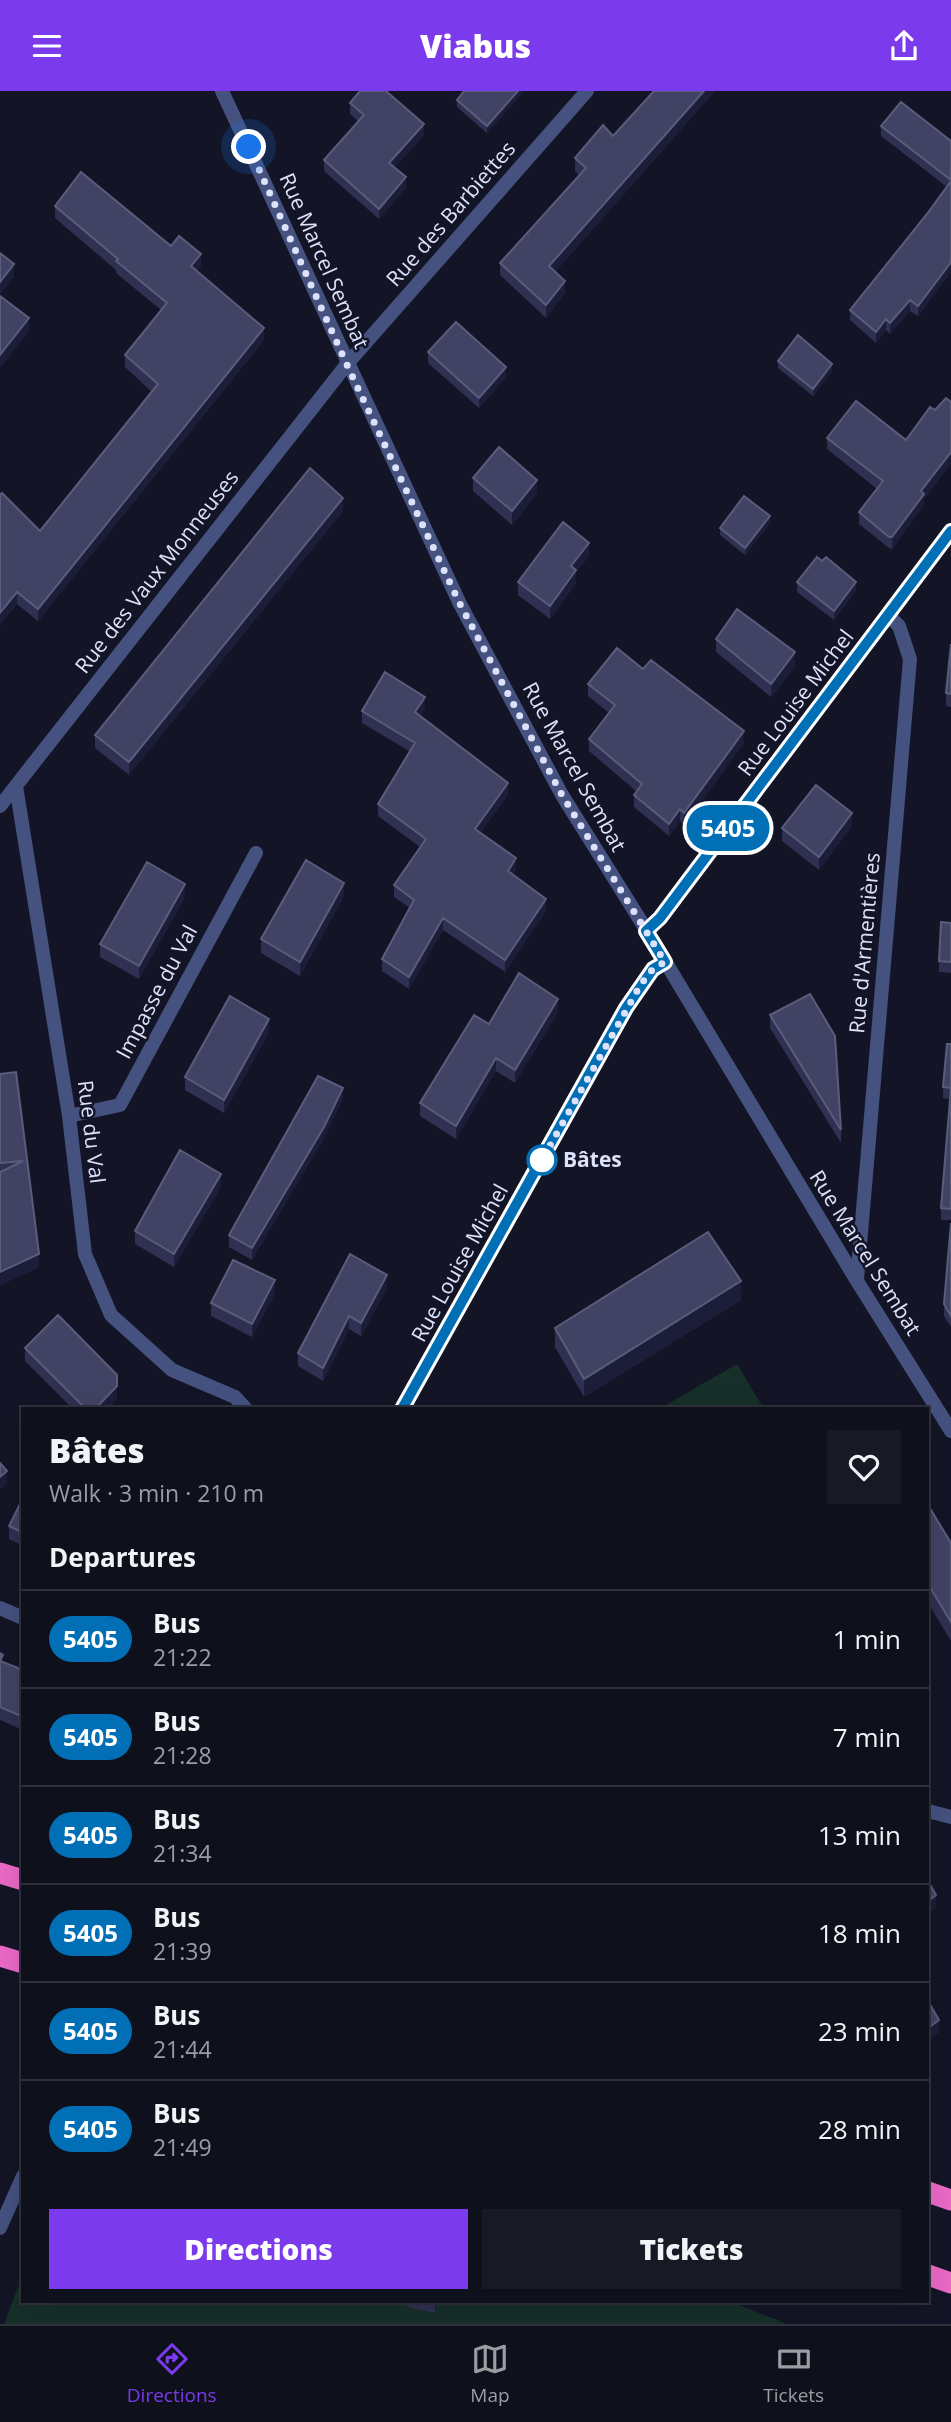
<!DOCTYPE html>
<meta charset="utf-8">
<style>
body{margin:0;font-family:"Open Sans",sans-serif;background:#171925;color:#f1f3f6;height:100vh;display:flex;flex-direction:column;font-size:26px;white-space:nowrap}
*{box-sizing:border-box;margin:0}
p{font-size:23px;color:#9b9da3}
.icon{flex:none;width:38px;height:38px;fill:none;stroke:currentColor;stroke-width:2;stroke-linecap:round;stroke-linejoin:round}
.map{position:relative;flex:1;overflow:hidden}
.sheet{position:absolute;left:21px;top:1316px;width:908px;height:896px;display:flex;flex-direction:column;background:#0e101c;border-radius:0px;box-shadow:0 7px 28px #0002,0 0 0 2px #2e303b}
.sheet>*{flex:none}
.badge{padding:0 14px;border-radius:23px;font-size:24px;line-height:46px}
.you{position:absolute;width:35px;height:35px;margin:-18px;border:5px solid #fff;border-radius:50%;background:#1a73e8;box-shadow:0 0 0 10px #1a73e833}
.map>.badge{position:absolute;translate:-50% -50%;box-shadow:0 0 0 4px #fff}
h2{padding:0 28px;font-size:26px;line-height:63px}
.round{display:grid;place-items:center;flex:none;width:74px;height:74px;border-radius:0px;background:#171925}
.headline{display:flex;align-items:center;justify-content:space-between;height:119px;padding:0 28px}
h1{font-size:33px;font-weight:800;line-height:52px}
.primary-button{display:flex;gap:14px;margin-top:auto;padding:14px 28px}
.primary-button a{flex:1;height:80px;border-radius:0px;background:#7c3aed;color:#fff;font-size:28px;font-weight:800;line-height:80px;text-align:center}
.primary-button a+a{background:#171925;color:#f1f3f6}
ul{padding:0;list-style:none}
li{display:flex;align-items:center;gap:21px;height:98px;padding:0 28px;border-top:2px solid #2e303b}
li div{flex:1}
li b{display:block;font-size:26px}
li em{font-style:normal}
li .badge{min-width:77px;font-weight:700;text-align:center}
header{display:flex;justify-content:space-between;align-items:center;height:91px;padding:0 28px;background:#7c3aed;color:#fff;font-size:32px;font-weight:800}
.tabs{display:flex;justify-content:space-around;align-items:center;height:98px;border-top:2px solid #2e303b;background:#0e101c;font-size:19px;color:#9b9da3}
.tabs a{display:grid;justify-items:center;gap:4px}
.tabs .active{color:#7c3aed}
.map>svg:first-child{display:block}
.green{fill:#172f29}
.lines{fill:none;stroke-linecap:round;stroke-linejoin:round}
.street{stroke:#45517f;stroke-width:14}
.highway{stroke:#ea69c6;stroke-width:21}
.wall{fill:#2f3052}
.shaded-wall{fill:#1c1d39}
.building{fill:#424364;stroke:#5a5c7b;stroke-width:2}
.line-casing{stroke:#fff;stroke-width:16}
.line{stroke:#006fb6;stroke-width:10}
.walk{stroke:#dde1fa;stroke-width:7;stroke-dasharray:0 12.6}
.stop-dot{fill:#fff;stroke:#006fb6;stroke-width:3.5}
.labels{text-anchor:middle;stroke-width:5;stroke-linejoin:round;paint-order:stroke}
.street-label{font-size:21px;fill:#dde1fa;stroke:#131526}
.stop-label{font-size:21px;font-weight:bold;fill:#dde1fa;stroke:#131526;text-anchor:start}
</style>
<header><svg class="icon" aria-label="menu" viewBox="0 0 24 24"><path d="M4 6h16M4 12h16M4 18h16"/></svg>Viabus<svg class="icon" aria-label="share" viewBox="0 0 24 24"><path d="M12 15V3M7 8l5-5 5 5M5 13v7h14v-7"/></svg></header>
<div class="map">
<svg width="951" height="2233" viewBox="0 0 951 2233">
<rect width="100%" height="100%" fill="#131526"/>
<!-- green -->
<path class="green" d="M 737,1273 L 764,1318 L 659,1318 Z
M 23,2183 L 23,2210 L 729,2210 L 787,2233 L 4,2233 Z"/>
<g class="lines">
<!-- street -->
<path class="street" d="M 222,0 L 460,513 L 562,704 L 647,840 L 857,1190 L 951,1340
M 16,695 L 69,1025 L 85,1163 L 111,1224 L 172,1279 L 235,1306 L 246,1318
M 0,715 L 347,273 L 587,0
M 647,840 L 660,827 L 681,799 L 951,440
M 69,1025 L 120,1014 L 256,762
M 857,1189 L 910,568 L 899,535 L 888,524
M 402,1318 L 627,917 L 648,884 L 665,871
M 0,1517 L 23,1527
M 928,1720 L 951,1726
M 0,2137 L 23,2085"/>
<!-- highway -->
<path class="highway" d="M 0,1782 L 23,1789
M 0,1865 L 23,1872
M 928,2101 L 951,2109
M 928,2184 L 951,2192"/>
</g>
<!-- wall -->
<path class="wall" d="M 524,0 L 487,42 L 457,16 L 457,9 Z
M 654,0 L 715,0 L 555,181 L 565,202 L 546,227 L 500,184 L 500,172 L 579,84 L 575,80 L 575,67 L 613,45 Z
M 350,12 L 424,44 L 394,77 L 406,97 L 379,128 L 324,80 L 324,69 L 358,30 L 350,23 Z
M 881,35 L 951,50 L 951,181 L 918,225 L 910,220 L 890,243 L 886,239 L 876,252 L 850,229 L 850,219 L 927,123 L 947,96 L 881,45 Z
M 55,115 L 171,155 L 201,175 L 197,180 L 264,249 L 38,530 L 17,513 L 0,534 L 0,404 L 40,440 L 152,301 L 125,276 L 125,264 L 161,219 L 116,182 L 116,179 L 55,127 Z
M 428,261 L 506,286 L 479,317 L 428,272 Z
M 778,270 L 832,280 L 813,305 L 778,277 Z
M 951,311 L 951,372 L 924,408 L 924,414 L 892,458 L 889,457 L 859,433 L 859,421 L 877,398 L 827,358 L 827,347 L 906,349 L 935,319 Z
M 473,387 L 537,402 L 512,434 L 473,400 Z
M 343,420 L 129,684 L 95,657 L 95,644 Z
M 770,432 L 745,464 L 720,444 L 720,437 Z
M 589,465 L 576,481 L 576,492 L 550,528 L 518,504 L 518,491 Z
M 797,491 L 856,500 L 834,529 L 797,501 Z
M 716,548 L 795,575 L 771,606 L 716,561 Z
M 951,553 L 951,616 L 946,615 L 946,602 Z
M 643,578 L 744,652 L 684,734 L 680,730 L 669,745 L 634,716 L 634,704 L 637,701 L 589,660 L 589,648 L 609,622 L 588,605 L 588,593 Z
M 425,618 L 420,625 L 508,704 L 480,742 L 516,779 L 513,784 L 546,820 L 505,881 L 443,839 L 409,898 L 382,880 L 382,868 L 410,817 L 394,806 L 394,794 L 420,756 L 378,725 L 378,713 L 409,660 L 362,632 L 362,620 Z
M 852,735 L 819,779 L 782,750 L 782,737 Z
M 344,805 L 300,885 L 261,862 L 261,848 Z
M 185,806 L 139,888 L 100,866 L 100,853 Z
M 951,832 L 951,882 L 939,881 L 939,870 Z
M 558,921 L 515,992 L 496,980 L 456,1048 L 420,1025 L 420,1012 L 489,933 Z
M 770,924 L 841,1039 L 841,1052 L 770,937 Z
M 269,941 L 224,1022 L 185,999 L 185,986 Z
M 951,953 L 951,1129 L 941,1129 L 941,1117 L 950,1008 L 943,1007 L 943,996 Z
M 16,981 L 39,1176 L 0,1194 L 0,983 Z
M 343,1008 L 324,1047 L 252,1169 L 229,1156 L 229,1144 Z
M 221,1096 L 174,1176 L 135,1153 L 135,1140 Z
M 951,1132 L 951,1236 L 944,1225 L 944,1213 Z
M 387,1197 L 361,1245 L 349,1238 L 323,1290 L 298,1275 L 298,1262 Z
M 275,1202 L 252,1246 L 211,1225 L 211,1212 Z
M 741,1209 L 584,1306 L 555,1256 L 555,1237 Z
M 25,1257 L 117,1308 L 107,1318 L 73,1318 L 25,1270 Z
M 23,1407 L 23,1455 L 9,1448 L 9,1435 Z
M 928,1414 L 951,1452 L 951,1550 L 928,1512 Z
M 0,1562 L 3,1571 L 23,1579 L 23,1639 L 0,1629 Z
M 407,2210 L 438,2210 L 435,2222 L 407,2216 Z"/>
<!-- shaded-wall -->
<path class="shaded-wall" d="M 518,0 L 524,0 L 487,42 L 487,35 Z
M 704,0 L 715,0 L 549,188 L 549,175 Z
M 424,33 L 424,44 L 389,83 L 389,72 Z
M 406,86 L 406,97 L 379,128 L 379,118 Z
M 201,163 L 201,175 L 191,187 L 191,175 Z
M 951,171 L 951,181 L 918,225 L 918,215 Z
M 14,173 L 14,186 L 0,204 L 0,191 Z
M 565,190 L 565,202 L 546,227 L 546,214 Z
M 910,209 L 910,220 L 890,243 L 890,232 Z
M 29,227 L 29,240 L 0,277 L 0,264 Z
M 886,228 L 886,239 L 876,252 L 876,241 Z
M 264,237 L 264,249 L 38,530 L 38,518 Z
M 832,273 L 832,280 L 813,305 L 813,298 Z
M 506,276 L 506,286 L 479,317 L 479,307 Z
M 951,361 L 951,372 L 924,408 L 924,414 L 892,458 L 892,446 L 921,400 Z
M 537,389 L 537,402 L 512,434 L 512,420 Z
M 343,407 L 343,420 L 129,684 L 129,671 Z
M 770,425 L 770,432 L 745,464 L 745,457 Z
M 589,452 L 589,465 L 576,481 L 576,492 L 550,528 L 550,515 L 571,475 Z
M 856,491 L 856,500 L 834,529 L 834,520 Z
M 17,501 L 17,513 L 0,534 L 0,522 Z
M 795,561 L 795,575 L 771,606 L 771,593 Z
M 425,606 L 425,618 L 415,633 L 415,621 Z
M 744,640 L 744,652 L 684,734 L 684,722 Z
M 508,692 L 508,704 L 475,750 L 475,738 Z
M 680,718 L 680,730 L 669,745 L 669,733 Z
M 852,722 L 852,735 L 819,779 L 819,766 Z
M 516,767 L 516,779 L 508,792 L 508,780 Z
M 344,792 L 344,805 L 300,885 L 300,871 Z
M 185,793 L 185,806 L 139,888 L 139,875 Z
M 546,808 L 546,820 L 505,881 L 505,869 Z
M 443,827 L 443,839 L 409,898 L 409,886 Z
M 558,908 L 558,921 L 515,992 L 515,979 Z
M 269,928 L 269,941 L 224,1022 L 224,1009 Z
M 496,967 L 496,980 L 456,1048 L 456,1035 Z
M 343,997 L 343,1008 L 324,1047 L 252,1169 L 252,1157 Z
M 221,1083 L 221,1096 L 174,1176 L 174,1163 Z
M 39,1163 L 39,1176 L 0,1194 L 0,1181 Z
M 387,1184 L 387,1197 L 361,1245 L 361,1232 Z
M 275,1189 L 275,1202 L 252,1246 L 252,1233 Z
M 741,1190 L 741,1209 L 584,1306 L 584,1288 Z
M 349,1225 L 349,1238 L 323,1290 L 323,1277 Z
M 117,1295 L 117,1308 L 107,1318 L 95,1318 Z
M 7,1380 L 7,1393 L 0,1399 L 0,1386 Z
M 936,1804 L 936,1817 L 928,1823 L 928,1810 Z
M 939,1929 L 939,1942 L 928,1950 L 928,1937 Z
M 435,2210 L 438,2210 L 435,2222 Z"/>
<!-- building -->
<path class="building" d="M 360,0 L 386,0 L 424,33 L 389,72 L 406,86 L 379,118 L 324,69 L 364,24 L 350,12 Z
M 464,0 L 518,0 L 487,35 L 457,9 Z
M 654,0 L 704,0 L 549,175 L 565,190 L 546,214 L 500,172 L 586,77 L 575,67 L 603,34 L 613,45 Z
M 901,11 L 951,50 L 951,89 L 881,35 Z
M 81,81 L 171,155 L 179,145 L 201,163 L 191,175 L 264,237 L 38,518 L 17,501 L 0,522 L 0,404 L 2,402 L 40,440 L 158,293 L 125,264 L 167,212 L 116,170 L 118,168 L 55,115 Z
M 951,90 L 951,171 L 918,215 L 910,209 L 890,232 L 886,228 L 876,241 L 850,219 L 927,123 Z
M 0,162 L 14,173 L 0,191 Z
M 0,205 L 29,227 L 0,264 Z
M 456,231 L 506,276 L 479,307 L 428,261 Z
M 798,244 L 832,273 L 813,298 L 778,270 Z
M 946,307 L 951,311 L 951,361 L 921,400 L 924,403 L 892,446 L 889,446 L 859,421 L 883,390 L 827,347 L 856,310 L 906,349 L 930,316 L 935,319 Z
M 499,356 L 537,389 L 512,420 L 473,387 Z
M 310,377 L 343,407 L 129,671 L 95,644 Z
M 744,405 L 770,425 L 745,457 L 720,437 Z
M 563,431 L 589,452 L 571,475 L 576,479 L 550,515 L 518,491 Z
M 817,466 L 822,470 L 826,466 L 856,491 L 834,520 L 797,491 Z
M 737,518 L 795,561 L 771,593 L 716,548 Z
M 951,553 L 951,603 L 946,602 Z
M 617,557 L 643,578 L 651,569 L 744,640 L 684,722 L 680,718 L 669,733 L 634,704 L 642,693 L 589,648 L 615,614 L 588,593 Z
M 385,581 L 425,606 L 415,621 L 508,692 L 475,738 L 516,767 L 508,780 L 546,808 L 505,869 L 443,827 L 409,886 L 382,868 L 414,809 L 394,794 L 426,748 L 378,713 L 415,652 L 362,620 Z
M 816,694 L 852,722 L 819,766 L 782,737 Z
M 306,769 L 344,792 L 300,871 L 261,848 Z
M 147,771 L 185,793 L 139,875 L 100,853 Z
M 941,831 L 951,832 L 951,871 L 939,870 Z
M 519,882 L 558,908 L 515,979 L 496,967 L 456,1035 L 420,1012 L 474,924 L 489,933 Z
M 810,903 L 835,945 L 841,1039 L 770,924 Z
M 230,905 L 269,928 L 224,1009 L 185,986 Z
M 947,953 L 951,953 L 951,997 L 943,996 Z
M 16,981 L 39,1163 L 0,1181 L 0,1081 L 23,1070 L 0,1072 L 0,983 Z
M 318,985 L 343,997 L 324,1036 L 252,1157 L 229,1144 Z
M 951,997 L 951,1118 L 941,1117 Z
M 180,1059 L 221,1083 L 174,1163 L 135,1140 Z
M 951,1132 L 951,1225 L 944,1213 Z
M 708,1141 L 741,1190 L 584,1288 L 555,1237 Z
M 350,1163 L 387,1184 L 361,1232 L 349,1225 L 323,1277 L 298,1262 Z
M 233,1169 L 275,1189 L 252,1233 L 211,1212 Z
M 58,1224 L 117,1284 L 117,1295 L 95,1318 L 86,1318 L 25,1257 Z
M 0,1372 L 7,1380 L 0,1386 Z
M 23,1407 L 23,1442 L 9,1435 Z
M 928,1414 L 951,1452 L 951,1531 L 928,1493 Z
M 0,1562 L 3,1564 L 0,1570 L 23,1579 L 23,1626 L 0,1616 Z
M 928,1790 L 936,1804 L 928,1810 Z
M 928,1910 L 939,1929 L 928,1937 Z"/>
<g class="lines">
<defs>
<path id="line" d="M 402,1318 L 626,917 L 653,878 L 665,871 L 646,840 L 660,827 L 681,799 L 951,440"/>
</defs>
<!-- line casing -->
<use href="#line" class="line-casing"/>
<!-- line -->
<use href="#line" class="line"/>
<!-- walk -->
<path class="walk" d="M 249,56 L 347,274 L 460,513 L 562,704 L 665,871 L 653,878 L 641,893 L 538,1076 L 542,1069"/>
</g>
<!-- markers -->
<circle class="stop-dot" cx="542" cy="1069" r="14"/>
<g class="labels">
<!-- street labels -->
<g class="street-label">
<text transform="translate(451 123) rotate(-49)" y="7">Rue des Barbiettes</text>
<text transform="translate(324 170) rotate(66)" y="7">Rue Marcel Sembat</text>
<text transform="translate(157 481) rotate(-52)" y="7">Rue des Vaux Monneuses</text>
<text transform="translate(796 612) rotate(-53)" y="7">Rue Louise Michel</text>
<text transform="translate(574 676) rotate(61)" y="7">Rue Marcel Sembat</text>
<text transform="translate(865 852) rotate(-85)" y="7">Rue d'Armentières</text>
<text transform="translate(157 901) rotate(-62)" y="7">Impasse du Val</text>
<text transform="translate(91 1041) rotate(83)" y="7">Rue du Val</text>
<text transform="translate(865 1162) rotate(58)" y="7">Rue Marcel Sembat</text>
<text transform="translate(460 1172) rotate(-61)" y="7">Rue Louise Michel</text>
</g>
<!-- stop labels -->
<g class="stop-label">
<text x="563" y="1076">Bâtes</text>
</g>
</g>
</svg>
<div class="you" style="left:249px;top:56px"></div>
<b class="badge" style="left:728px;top:737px;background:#006fb6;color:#fff">5405</b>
<section class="sheet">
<div class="headline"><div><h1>Bâtes</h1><p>Walk · 3 min · 210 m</p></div><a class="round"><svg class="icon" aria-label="heart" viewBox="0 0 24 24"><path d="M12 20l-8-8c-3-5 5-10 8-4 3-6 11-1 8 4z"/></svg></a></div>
<h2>Departures</h2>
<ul>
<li><span class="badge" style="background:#006fb6;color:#fff">5405</span><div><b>Bus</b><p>21:22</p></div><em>1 min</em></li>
<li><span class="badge" style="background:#006fb6;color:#fff">5405</span><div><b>Bus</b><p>21:28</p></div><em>7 min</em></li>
<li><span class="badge" style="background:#006fb6;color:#fff">5405</span><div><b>Bus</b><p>21:34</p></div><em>13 min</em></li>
<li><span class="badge" style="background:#006fb6;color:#fff">5405</span><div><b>Bus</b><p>21:39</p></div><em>18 min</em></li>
<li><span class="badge" style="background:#006fb6;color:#fff">5405</span><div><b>Bus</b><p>21:44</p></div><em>23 min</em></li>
<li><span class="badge" style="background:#006fb6;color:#fff">5405</span><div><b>Bus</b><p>21:49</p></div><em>28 min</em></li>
</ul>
<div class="primary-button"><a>Directions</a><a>Tickets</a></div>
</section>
</div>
<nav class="tabs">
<a class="active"><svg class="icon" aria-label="directions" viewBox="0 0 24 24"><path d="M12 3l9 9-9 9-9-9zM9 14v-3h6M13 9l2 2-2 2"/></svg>Directions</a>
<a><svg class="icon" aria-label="map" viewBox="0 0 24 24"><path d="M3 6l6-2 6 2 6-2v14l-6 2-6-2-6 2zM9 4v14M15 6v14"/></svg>Map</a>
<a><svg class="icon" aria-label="tickets" viewBox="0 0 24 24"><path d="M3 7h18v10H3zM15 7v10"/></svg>Tickets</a>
</nav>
